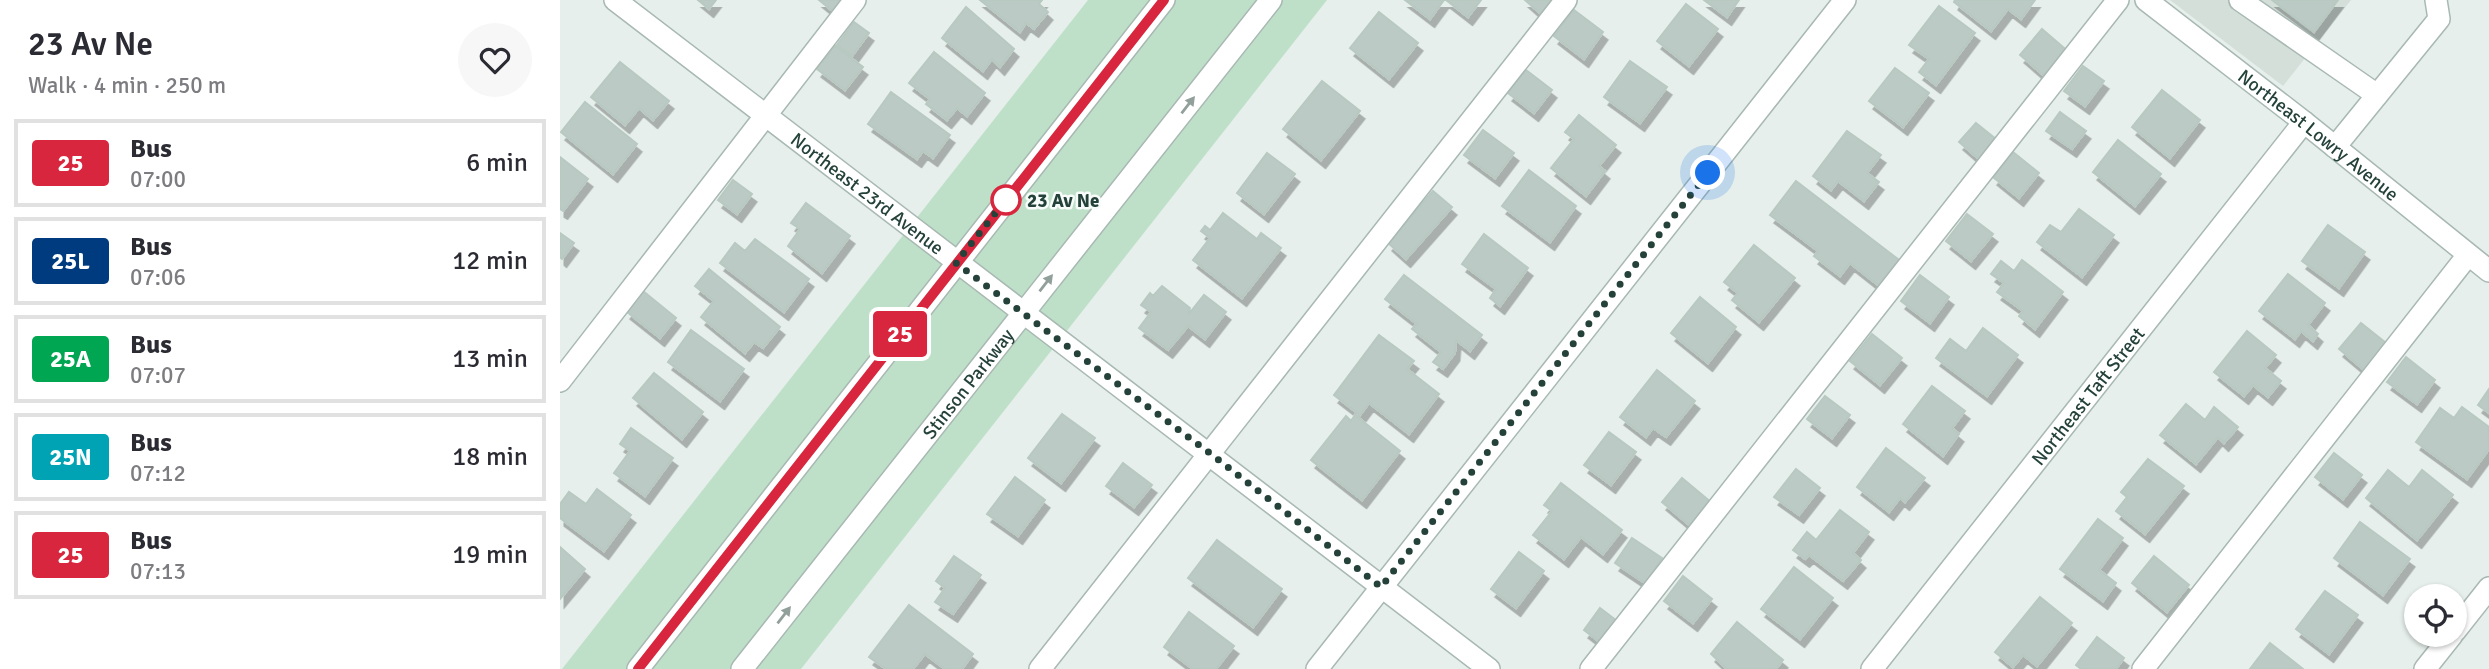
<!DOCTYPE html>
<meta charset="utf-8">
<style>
body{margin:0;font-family:Signika,sans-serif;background:#f7f7f7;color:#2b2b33;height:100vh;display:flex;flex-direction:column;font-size:26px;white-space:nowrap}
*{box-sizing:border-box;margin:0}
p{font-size:23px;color:#7c7c81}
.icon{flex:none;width:38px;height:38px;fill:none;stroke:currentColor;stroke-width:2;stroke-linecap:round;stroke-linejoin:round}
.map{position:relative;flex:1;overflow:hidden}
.side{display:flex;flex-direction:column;background:#fff;width:560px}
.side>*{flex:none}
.badge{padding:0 14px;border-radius:5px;font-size:24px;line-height:46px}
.buttons{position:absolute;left:1844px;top:584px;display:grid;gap:14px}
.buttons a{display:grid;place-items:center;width:63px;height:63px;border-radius:50%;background:#fff;box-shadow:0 2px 5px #0004;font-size:35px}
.you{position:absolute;width:35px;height:35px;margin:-18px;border:5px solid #fff;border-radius:50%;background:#1a73e8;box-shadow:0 0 0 10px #1a73e833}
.map>.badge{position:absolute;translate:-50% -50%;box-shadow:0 0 0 4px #fff}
.round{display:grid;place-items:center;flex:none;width:74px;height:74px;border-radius:37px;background:#f7f7f7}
.headline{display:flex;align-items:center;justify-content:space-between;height:119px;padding:0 28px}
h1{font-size:33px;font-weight:600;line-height:52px}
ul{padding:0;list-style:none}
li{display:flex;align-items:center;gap:21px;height:88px;margin:0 14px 10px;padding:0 14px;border:4px solid #e1e1e2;border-radius:0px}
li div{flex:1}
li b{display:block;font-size:26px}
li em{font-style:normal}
li .badge{min-width:77px;font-weight:700;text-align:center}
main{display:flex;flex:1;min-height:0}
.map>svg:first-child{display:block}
.built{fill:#d4dfda}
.green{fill:#bfe0c8}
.building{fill:#bbcac4;stroke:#b8c9c2;stroke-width:2;filter:url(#shadow)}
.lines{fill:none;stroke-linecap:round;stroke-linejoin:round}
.minor-casing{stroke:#a8b8b2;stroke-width:24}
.minor{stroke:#fff;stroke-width:21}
.oneway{fill:#92a09c}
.line-casing{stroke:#fff;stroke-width:16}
.line{stroke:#d7263d;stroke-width:10}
.walk{stroke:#24423a;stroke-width:7;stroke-dasharray:0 12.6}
.stop-dot{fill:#fff;stroke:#d7263d;stroke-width:3.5}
.labels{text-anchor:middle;stroke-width:5;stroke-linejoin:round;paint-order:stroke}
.street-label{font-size:19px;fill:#24423a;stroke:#f7fbf9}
.stop-label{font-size:19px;font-weight:bold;fill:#24423a;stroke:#f7fbf9;text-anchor:start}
</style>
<main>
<section class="side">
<div class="headline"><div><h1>23 Av Ne</h1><p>Walk · 4 min · 250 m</p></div><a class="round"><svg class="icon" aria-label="heart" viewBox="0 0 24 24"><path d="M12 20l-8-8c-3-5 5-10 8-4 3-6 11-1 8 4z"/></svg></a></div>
<ul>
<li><span class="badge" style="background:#d7263d;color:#fff">25</span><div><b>Bus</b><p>07:00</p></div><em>6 min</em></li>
<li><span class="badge" style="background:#003b80;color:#fff">25L</span><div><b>Bus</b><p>07:06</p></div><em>12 min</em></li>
<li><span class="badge" style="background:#00a651;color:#fff">25A</span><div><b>Bus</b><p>07:07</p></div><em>13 min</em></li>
<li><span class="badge" style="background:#00a3b4;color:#fff">25N</span><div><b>Bus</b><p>07:12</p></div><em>18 min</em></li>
<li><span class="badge" style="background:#d7263d;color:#fff">25</span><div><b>Bus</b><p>07:13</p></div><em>19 min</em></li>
</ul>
</section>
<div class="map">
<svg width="1929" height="669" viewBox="0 0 1929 669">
<defs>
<filter id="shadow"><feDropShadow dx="4.5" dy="8" stdDeviation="0" flood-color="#0004"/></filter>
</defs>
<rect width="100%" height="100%" fill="#e6efeb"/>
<!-- built -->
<path class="built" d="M 1610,0 L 1791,0 L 1723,86 Z"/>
<!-- green -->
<path class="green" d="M 528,0 L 767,0 L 241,669 L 2,669 Z"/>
<!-- building -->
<path class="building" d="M 138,0 L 156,0 L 149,9 Z
M 259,0 L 285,0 L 275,13 Z
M 420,0 L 482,0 L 479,4 L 488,12 L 474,29 L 466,23 L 460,32 Z
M 845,0 L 884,0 L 870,19 Z
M 886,0 L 921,0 L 908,17 Z
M 965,0 L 995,0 L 982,15 Z
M 1144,0 L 1179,0 L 1167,17 Z
M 1395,0 L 1475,0 L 1461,19 L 1448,9 L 1431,31 L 1394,2 Z
M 1712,0 L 1778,0 L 1754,32 Z
M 1126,4 L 1158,29 L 1129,66 L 1097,41 Z
M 1379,6 L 1415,33 L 1376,85 L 1359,72 L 1369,59 L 1349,45 Z
M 406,7 L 454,49 L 440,67 L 432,59 L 423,71 L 382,38 Z
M 1014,10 L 1043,32 L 1024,59 L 994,36 Z
M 819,12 L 858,43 L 829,79 L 790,48 Z
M 294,22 L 309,33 L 292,56 L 277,45 Z
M 1482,29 L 1510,53 L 1488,79 L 1460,55 Z
M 275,46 L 303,67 L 285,90 L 257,69 Z
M 374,52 L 425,93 L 407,116 L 397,108 L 387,120 L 366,104 L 370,99 L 349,83 Z
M 1070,61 L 1107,87 L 1080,123 L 1044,97 Z
M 60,62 L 109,101 L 93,120 L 79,108 L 65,125 L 31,97 Z
M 1523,66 L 1544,81 L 1525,106 L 1504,91 Z
M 1335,68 L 1369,93 L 1343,127 L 1309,101 Z
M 966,70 L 992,90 L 974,113 L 948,93 Z
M 762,81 L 800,111 L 761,160 L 723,129 Z
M 1602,90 L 1640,120 L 1610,158 L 1572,127 Z
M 331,92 L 390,135 L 373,158 L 363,151 L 357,159 L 308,124 Z
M 25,102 L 77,144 L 53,174 L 1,132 Z
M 1500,112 L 1526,131 L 1512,149 L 1486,131 Z
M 1019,115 L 1056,145 L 1039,166 L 1045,171 L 1026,196 L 991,168 L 1014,139 L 1005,132 Z
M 1416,123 L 1437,140 L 1420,160 L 1399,142 Z
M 923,130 L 954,153 L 935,178 L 904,155 Z
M 1287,131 L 1321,155 L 1307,173 L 1319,182 L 1304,201 L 1278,181 L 1271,190 L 1253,176 Z
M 1558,140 L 1601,174 L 1575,206 L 1533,172 Z
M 1453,152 L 1479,173 L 1459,198 L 1433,177 Z
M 707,153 L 735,174 L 704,214 L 677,193 Z
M 0,157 L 28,179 L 3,211 L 0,209 Z
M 969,170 L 1016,206 L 990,242 L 942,206 Z
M 173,180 L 192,194 L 177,214 L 158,200 Z
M 1236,181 L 1343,263 L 1323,289 L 1290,263 L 1280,276 L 1254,256 L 1258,251 L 1210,215 Z
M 873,191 L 892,207 L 846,259 L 828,243 Z
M 246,203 L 290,236 L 262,273 L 228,246 L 240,229 L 231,223 Z
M 1519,209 L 1554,235 L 1522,277 L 1477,242 L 1490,225 L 1501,232 Z
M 663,213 L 697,239 L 701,233 L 721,248 L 682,298 L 633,260 L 650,238 L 641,231 L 645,226 L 650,230 Z
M 1407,214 L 1433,234 L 1411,261 L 1386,241 Z
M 1768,225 L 1805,252 L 1779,288 L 1742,261 Z
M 0,233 L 14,243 L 2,259 L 0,257 Z
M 924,234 L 968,268 L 940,306 L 930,298 L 936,289 L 902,264 Z
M 195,239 L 249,279 L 224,312 L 160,263 L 175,243 L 185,251 Z
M 1194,245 L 1235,278 L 1199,322 L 1172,300 L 1178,293 L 1164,282 Z
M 1462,260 L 1503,292 L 1475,329 L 1459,316 L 1463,311 L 1437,292 L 1444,283 L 1431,274 L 1441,261 L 1454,271 Z
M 149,269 L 220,327 L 203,348 L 194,342 L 185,353 L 141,317 L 154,301 L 135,286 Z
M 1728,274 L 1765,303 L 1748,325 L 1758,334 L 1753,341 L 1741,331 L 1735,339 L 1699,311 Z
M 844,275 L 922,335 L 910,351 L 896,340 L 895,353 L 883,369 L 873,362 L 881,352 L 852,329 L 857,324 L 825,299 Z
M 1360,275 L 1389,297 L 1370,323 L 1341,301 Z
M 602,286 L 630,308 L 628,315 L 644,295 L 666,312 L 645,339 L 628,326 L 608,350 L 579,328 L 591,312 L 581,305 L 590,293 L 593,296 Z
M 83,291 L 116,318 L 100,338 L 66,311 Z
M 1140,297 L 1176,327 L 1148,363 L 1111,333 Z
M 1801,323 L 1831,347 L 1809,374 L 1779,349 Z
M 1423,328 L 1458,355 L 1427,396 L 1376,358 L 1390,339 L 1406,351 Z
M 131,330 L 184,369 L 160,401 L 108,362 Z
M 1687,331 L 1716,355 L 1705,368 L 1721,381 L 1708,397 L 1693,385 L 1684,396 L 1654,372 Z
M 1312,334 L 1342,358 L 1320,385 L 1290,361 Z
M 819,335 L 854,361 L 847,369 L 879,394 L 849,434 L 809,403 L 800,415 L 774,395 Z
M 1846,357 L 1875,380 L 1857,404 L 1827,382 Z
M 1097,370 L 1135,401 L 1106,437 L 1093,428 L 1086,437 L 1060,417 Z
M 94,373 L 143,412 L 122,439 L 73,398 Z
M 1372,386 L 1405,411 L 1392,428 L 1399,434 L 1383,456 L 1343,424 Z
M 1929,389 L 1929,413 L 1918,405 Z
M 1265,396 L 1290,415 L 1272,438 L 1247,419 Z
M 1626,404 L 1645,420 L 1654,407 L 1678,427 L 1664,443 L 1658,437 L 1636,464 L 1600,435 Z
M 1902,407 L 1929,427 L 1929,449 L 1907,479 L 1856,442 L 1880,408 L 1894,418 Z
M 502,414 L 535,438 L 501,483 L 468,458 Z
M 795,415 L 840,451 L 802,500 L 751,460 L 786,416 L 791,421 Z
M 71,428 L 113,458 L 85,496 L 54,473 L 70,451 L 60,444 Z
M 1049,432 L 1076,452 L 1051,485 L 1024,465 Z
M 1326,448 L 1365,478 L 1345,502 L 1340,498 L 1329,512 L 1297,487 Z
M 1774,453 L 1802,475 L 1783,499 L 1755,477 Z
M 1588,459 L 1624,486 L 1585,534 L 1556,511 L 1567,497 L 1561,492 Z
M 563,463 L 592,485 L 574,507 L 546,486 Z
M 1236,469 L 1260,488 L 1239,515 L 1214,497 Z
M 1828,470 L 1849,487 L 1862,470 L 1893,495 L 1857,540 L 1806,498 Z
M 455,477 L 485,500 L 458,536 L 427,514 Z
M 1122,478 L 1153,504 L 1133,528 L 1102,502 Z
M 1001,483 L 1062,530 L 1043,554 L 1021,537 L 1004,559 L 973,535 L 992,511 L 984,505 Z
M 37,489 L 71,515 L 44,551 L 0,518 L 0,504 L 9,492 L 26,504 Z
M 1280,510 L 1309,532 L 1293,553 L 1301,560 L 1283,581 L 1249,555 L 1245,559 L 1233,550 L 1247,532 L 1256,540 Z
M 1538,519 L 1563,538 L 1539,570 L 1556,583 L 1543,601 L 1500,569 Z
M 1800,522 L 1850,559 L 1823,595 L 1774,558 Z
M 1072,538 L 1102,558 L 1085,583 L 1055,563 Z
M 657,540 L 722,589 L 693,627 L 628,578 Z
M 0,547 L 25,569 L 0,599 Z
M 959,552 L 984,571 L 956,608 L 931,589 Z
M 394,556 L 421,575 L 393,614 L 375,602 L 385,588 L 376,581 Z
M 1594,556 L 1629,585 L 1607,612 L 1572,583 Z
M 1234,567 L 1273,598 L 1240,639 L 1201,609 Z
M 1123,576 L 1152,599 L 1133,623 L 1104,601 Z
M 1765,591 L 1798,615 L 1769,654 L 1736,629 Z
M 1480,597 L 1512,623 L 1477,666 L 1463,655 L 1453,667 L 1435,652 Z
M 349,605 L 413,654 L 402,669 L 385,669 L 365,654 L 353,669 L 326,669 L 309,657 Z
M 1040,608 L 1057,621 L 1041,643 L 1024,630 Z
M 629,612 L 674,646 L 656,669 L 633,669 L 604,647 Z
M 1177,622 L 1223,660 L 1216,669 L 1167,669 L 1151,654 Z
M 1537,637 L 1564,658 L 1556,669 L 1521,669 L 1516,665 Z
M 1710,643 L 1743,669 L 1690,669 Z"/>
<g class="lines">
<defs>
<g id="minor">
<path id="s1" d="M 55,0 L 929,669"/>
<path id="s2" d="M 1586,0 L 1744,122 L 1929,271"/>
<path d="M 1680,0 L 1817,95"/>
<path d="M 1775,147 L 1879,19 L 1876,0"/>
<path d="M 0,381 L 295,0"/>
<path d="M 1895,631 L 1929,588"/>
<path d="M 78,669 L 604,0"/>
<path id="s3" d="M 182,669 L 711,0"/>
<path d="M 480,669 L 1006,0"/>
<path d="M 757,669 L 1285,0"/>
<path d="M 1031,669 L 1558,0"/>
<path id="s4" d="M 1312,669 L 1744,122"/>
<path d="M 1583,669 L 1908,255"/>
<path d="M 1865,669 L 1892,635"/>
</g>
</defs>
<!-- minor casing -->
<use href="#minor" class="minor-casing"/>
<!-- minor -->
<use href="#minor" class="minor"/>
</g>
<!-- one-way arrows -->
<defs><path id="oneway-solid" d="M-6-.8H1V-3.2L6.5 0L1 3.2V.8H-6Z" transform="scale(1.75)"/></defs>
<g class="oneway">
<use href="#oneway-solid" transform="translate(628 105) rotate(-52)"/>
<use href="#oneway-solid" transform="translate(486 283) rotate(-52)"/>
<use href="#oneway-solid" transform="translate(224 615) rotate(-52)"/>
</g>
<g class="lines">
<defs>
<path id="line" d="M 78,669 L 604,0"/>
</defs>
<!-- line casing -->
<use href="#line" class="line-casing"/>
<!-- line -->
<use href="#line" class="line"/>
<!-- walk -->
<path class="walk" d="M 446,200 L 452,192 L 396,263 L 651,454 L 821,587 L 1148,173"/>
</g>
<!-- markers -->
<circle class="stop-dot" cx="446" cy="200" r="14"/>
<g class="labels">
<!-- street labels -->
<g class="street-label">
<text dy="7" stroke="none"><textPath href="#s2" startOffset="219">Northeast Lowry Avenue</textPath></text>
<text dy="7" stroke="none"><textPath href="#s1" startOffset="318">Northeast 23rd Avenue</textPath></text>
<text dy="7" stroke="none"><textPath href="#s3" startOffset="364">Stinson Parkway</textPath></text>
<text dy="7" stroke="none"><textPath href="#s4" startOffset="348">Northeast Taft Street</textPath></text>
</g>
<!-- stop labels -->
<g class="stop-label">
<text x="467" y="207">23 Av Ne</text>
</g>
</g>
</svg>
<div class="buttons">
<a><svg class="icon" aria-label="locate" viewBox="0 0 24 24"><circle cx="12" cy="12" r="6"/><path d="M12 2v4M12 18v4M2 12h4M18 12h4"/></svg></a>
</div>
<div class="you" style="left:1148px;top:173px"></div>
<b class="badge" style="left:340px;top:334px;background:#d7263d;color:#fff">25</b>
</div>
</main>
